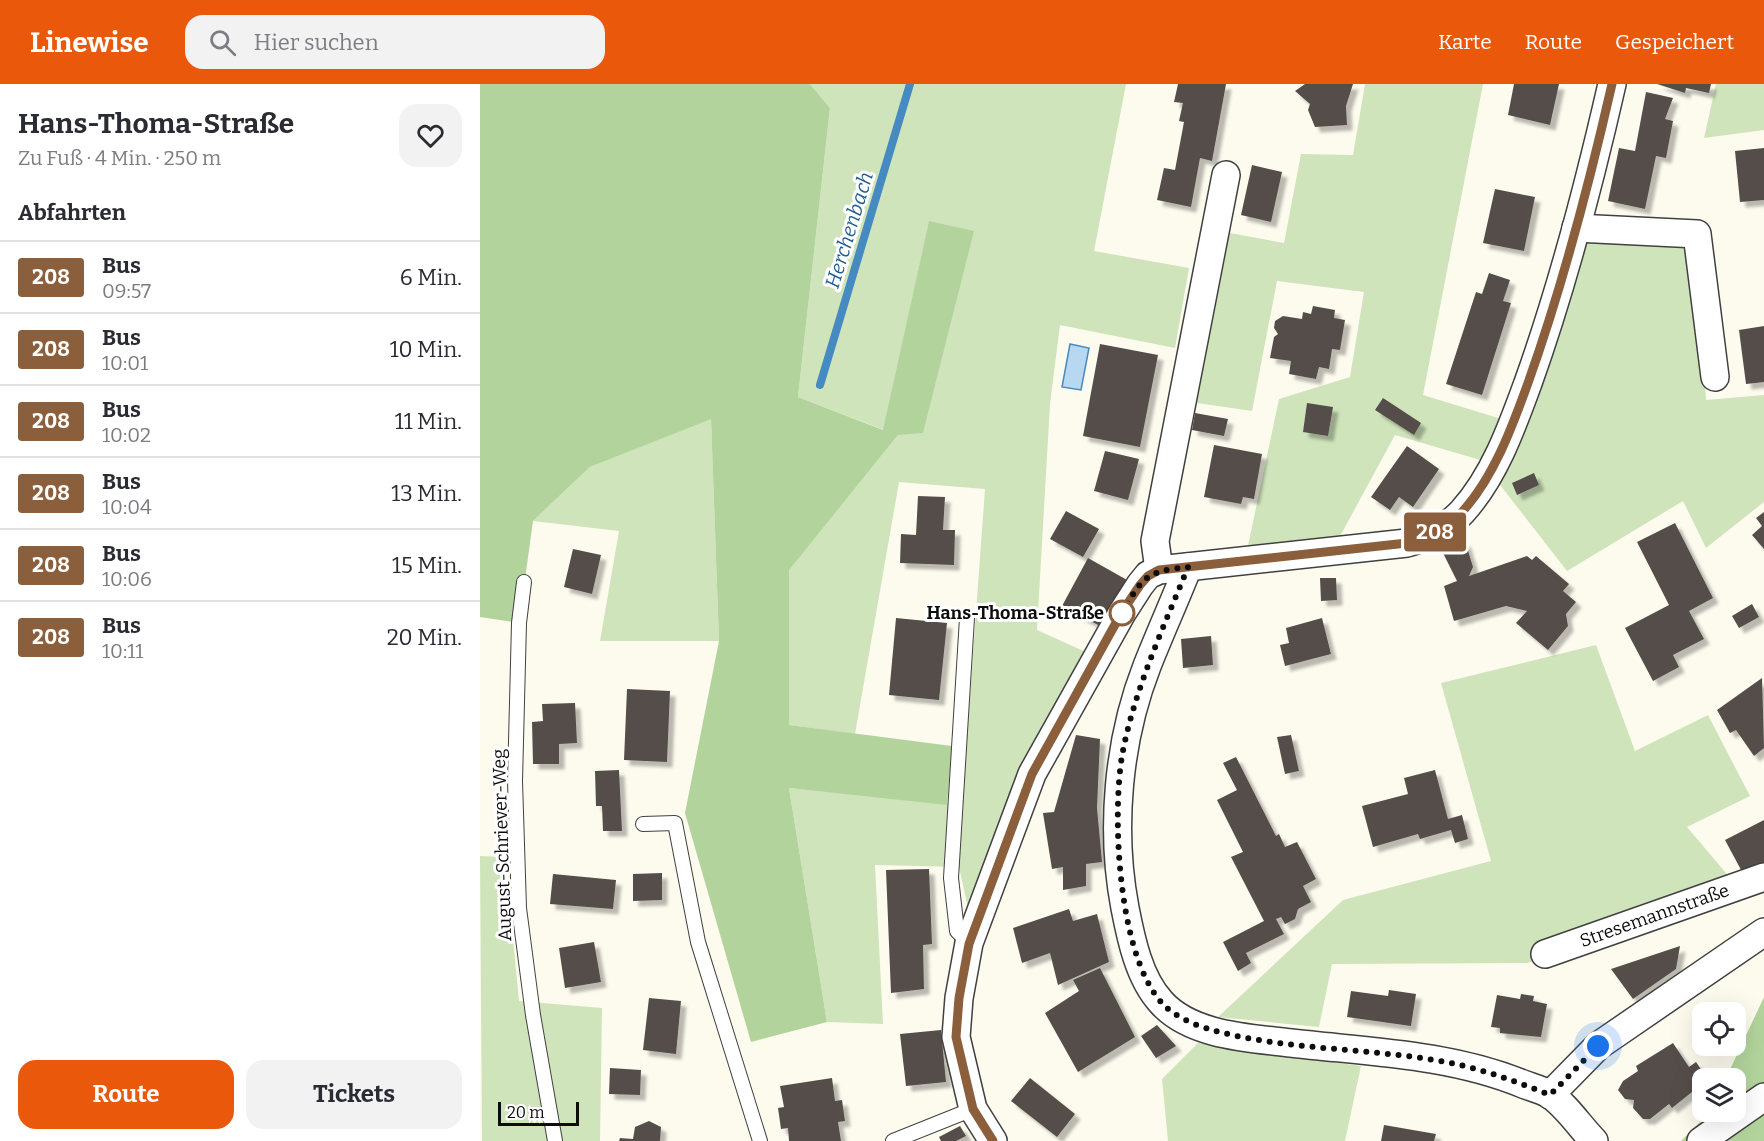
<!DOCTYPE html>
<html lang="de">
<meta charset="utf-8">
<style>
body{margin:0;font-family:Bitter,serif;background:#f2f2f3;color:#2b2b33;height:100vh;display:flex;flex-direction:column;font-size:22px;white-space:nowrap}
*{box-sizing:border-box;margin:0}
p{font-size:20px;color:#7c7c81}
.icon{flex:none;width:33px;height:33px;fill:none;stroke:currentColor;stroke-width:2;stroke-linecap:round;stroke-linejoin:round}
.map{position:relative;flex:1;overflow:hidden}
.panel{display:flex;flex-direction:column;background:#fff;width:480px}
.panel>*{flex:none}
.badge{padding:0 12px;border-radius:4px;font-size:21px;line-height:39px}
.buttons{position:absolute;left:1212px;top:918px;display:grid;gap:12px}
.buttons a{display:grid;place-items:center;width:54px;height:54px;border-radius:12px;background:#fff;box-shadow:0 6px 24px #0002;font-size:30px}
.scale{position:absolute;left:18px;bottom:15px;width:81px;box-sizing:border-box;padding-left:6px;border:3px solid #0d0d0d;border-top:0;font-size:16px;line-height:21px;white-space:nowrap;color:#0d0d0d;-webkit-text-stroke:4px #fff;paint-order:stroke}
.you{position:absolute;width:30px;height:30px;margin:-15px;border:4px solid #fff;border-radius:50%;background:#1a73e8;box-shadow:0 0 0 9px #1a73e833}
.map>.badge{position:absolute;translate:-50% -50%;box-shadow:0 0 0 3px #fff}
h2{padding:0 18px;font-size:22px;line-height:54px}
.round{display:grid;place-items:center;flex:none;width:63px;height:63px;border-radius:18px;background:#f2f2f3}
.headline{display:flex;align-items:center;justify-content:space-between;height:102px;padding:0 18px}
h1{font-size:28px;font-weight:700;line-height:45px}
.button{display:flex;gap:12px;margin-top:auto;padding:12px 18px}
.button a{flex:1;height:69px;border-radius:18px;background:#ea580c;color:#fff;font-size:24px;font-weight:700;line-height:69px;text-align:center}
.button a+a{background:#f2f2f3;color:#2b2b33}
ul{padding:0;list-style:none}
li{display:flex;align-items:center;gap:18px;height:72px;padding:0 18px;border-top:2px solid #e1e1e2}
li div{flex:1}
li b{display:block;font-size:22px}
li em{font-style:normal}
li .badge{min-width:66px;font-weight:700;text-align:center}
header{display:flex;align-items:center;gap:36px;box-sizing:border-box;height:84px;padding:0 30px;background:#ea580c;color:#fff}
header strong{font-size:28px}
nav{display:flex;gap:33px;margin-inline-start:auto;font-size:21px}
.search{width:420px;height:54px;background:#f2f2f3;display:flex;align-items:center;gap:15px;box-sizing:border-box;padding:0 21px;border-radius:18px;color:#7c7c81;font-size:22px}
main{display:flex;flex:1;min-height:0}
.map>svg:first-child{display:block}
.green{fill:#cfe4bb}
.forest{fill:#b2d49c}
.water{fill:#b7d8f0;stroke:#458ac0;stroke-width:1.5}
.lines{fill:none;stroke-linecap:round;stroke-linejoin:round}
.stream{stroke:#458ac0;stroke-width:8}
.building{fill:#544e4a;filter:url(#shadow)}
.service-casing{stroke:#404040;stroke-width:16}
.minor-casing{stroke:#404040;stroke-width:30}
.service{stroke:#fff;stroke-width:14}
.minor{stroke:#fff;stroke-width:27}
.line-casing{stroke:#fff;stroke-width:14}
.line{stroke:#8b5e3c;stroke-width:9}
.walk{stroke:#0d0d0d;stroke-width:6;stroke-dasharray:0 10.8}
.stop-dot{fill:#fff;stroke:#8b5e3c;stroke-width:3}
.labels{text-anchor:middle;stroke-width:6;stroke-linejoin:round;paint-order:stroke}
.stop-label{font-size:18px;font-weight:bold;fill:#0d0d0d;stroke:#fff;text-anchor:end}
.street-label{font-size:18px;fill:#0d0d0d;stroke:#fff}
.water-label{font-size:20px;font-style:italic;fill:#225c92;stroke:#fff}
</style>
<header>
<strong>Linewise</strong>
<div class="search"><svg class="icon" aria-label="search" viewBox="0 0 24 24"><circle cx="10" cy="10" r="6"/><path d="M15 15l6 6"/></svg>Hier suchen</div>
<nav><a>Karte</a><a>Route</a><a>Gespeichert</a></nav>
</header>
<main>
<section class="panel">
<div class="headline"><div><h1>Hans-Thoma-Straße</h1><p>Zu Fuß · 4 Min. · 250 m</p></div><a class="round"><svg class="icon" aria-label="heart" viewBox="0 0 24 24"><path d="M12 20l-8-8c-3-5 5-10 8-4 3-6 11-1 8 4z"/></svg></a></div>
<h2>Abfahrten</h2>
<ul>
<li><span class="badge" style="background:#8b5e3c;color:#fff">208</span><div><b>Bus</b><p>09:57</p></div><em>6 Min.</em></li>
<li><span class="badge" style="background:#8b5e3c;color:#fff">208</span><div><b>Bus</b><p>10:01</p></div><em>10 Min.</em></li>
<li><span class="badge" style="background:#8b5e3c;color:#fff">208</span><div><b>Bus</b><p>10:02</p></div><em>11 Min.</em></li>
<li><span class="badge" style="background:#8b5e3c;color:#fff">208</span><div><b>Bus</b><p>10:04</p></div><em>13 Min.</em></li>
<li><span class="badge" style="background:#8b5e3c;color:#fff">208</span><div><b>Bus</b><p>10:06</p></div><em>15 Min.</em></li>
<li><span class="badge" style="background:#8b5e3c;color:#fff">208</span><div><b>Bus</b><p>10:11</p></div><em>20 Min.</em></li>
</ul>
<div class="button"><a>Route</a><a>Tickets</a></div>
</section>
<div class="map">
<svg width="1284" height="1057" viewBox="0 0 1284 1057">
<defs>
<filter id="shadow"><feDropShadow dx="5.5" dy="5.5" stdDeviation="1.5" flood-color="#0004"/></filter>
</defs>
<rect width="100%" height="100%" fill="#fdfbee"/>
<!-- green -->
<path class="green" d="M 330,0 L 646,0 L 614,167 L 709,184 L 695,264 L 580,241 L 570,320 L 557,546 L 608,569 L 490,833 L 479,783 L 395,781 L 403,940 L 347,938 L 309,704 L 482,721 L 505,405 L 419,398 L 375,650 L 309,641 L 309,485 L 418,351 L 449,138 L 404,346 L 318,313 L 350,24 Z
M 885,0 L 1003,0 L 943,311 L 1028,337 L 1007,378 L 915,351 L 858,456 L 766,471 L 799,315 L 870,293 L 884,208 L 797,197 L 772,327 L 717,319 L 750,149 L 804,159 L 821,70 L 873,71 Z
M 1236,0 L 1284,0 L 1284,46 L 1224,54 Z
M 1102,148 L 1214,153 L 1226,316 L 1284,311 L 1284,418 L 1226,464 L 1203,417 L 1087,487 L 1017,397 Z
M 231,334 L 239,557 L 120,557 L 139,447 L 53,437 L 110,383 Z
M 1116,561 L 1155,667 L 1228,631 L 1270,712 L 1207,743 L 1251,795 L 1048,879 L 852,880 L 839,943 L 738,933 L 863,816 L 1011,777 L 961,599 Z
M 0,772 L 25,773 L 39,917 L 122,924 L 120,1057 L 2,1057 Z
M 718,959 L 881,982 L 865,1057 L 688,1057 L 682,995 Z"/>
<!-- forest -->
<path class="forest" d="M 0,0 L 330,0 L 350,24 L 318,313 L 403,346 L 449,137 L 494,147 L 443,349 L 418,351 L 309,486 L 309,641 L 472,662 L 467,721 L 309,704 L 347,938 L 271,958 L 205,729 L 239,557 L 231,335 L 110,383 L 53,437 L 39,539 L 0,533 Z
M 1284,913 L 1284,1057 L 1201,1057 L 1230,1028 L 1256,1028 L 1256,994 L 1246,994 Z"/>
<!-- water -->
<path class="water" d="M 590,260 L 609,264 L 601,306 L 582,303 Z"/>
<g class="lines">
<!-- stream -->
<path class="stream" d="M 340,301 L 430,0"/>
</g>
<!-- building -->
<path class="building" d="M 698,0 L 746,0 L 732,77 L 720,74 L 711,123 L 677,116 L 684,84 L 695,86 L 704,38 L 699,37 L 703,19 L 694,18 Z
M 825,0 L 873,0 L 866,22 L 867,41 L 835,43 L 828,26 L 830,20 L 815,7 Z
M 1034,0 L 1079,0 L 1070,41 L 1028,31 Z
M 1177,0 L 1231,0 L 1229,9 L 1206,4 L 1205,9 Z
M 1166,8 L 1193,14 L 1185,35 L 1193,37 L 1186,74 L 1176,72 L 1165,125 L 1128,117 L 1139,64 L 1155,67 Z
M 1284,64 L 1284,116 L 1260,118 L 1255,67 Z
M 772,81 L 802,88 L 791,138 L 761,131 Z
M 1015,105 L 1055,113 L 1044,167 L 1003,159 Z
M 1009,189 L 1030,196 L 1023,217 L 1031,219 L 1002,311 L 966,300 L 996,208 L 1002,210 Z
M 833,222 L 855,226 L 854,234 L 865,236 L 860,266 L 852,265 L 849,285 L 839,283 L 836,295 L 809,290 L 811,277 L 790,274 L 794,253 L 798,250 L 794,244 L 795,237 L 803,232 L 822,235 L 823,228 L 831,230 Z
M 1284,242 L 1284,298 L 1266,300 L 1259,246 Z
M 620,260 L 678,271 L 660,363 L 603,352 Z
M 903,314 L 941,339 L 934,351 L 895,326 Z
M 827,319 L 853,323 L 848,352 L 823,348 Z
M 715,329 L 748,335 L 744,352 L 712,346 Z
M 734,361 L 782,370 L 774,415 L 763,413 L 761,420 L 724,413 Z
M 927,362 L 959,385 L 933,423 L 919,413 L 910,426 L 891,413 Z
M 625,367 L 659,375 L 648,416 L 614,407 Z
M 1054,389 L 1059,401 L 1037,411 L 1032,399 Z
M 438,412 L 465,413 L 463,446 L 475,446 L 474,481 L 420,479 L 421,450 L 436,451 Z
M 586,427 L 619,445 L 603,473 L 570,455 Z
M 1284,428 L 1284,465 L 1272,451 L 1282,442 L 1276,434 Z
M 1195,439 L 1233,514 L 1209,527 L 1224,555 L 1193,571 L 1199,583 L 1173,597 L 1145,544 L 1189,521 L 1157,458 Z
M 985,457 L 993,483 L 989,492 L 1047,472 L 1052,476 L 1056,472 L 1089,500 L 1083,507 L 1096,518 L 1086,530 L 1088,542 L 1068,566 L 1036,539 L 1047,527 L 1026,522 L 974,537 L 964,502 L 977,497 L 963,469 Z
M 93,465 L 121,471 L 112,510 L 84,503 Z
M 608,474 L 647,496 L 622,543 L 582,522 Z
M 840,494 L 856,494 L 857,516 L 841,517 Z
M 1272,520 L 1279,533 L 1259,544 L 1252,532 Z
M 416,534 L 467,539 L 459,616 L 409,611 Z
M 842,534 L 851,570 L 805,582 L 800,561 L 809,559 L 806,544 Z
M 731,552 L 733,581 L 703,584 L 701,555 Z
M 1282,594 L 1284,664 L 1274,672 L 1256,646 L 1250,649 L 1237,626 Z
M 147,605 L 190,607 L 187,678 L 144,676 Z
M 95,619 L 97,659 L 79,660 L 79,680 L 53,680 L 52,638 L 63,637 L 62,620 Z
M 596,651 L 620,655 L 617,724 L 622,778 L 606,780 L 606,802 L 583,806 L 583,783 L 572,785 L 563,729 L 574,728 Z
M 811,651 L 819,687 L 805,690 L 797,653 Z
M 756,673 L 796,752 L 799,750 L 805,763 L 817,758 L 836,795 L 823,802 L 831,818 L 818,825 L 815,835 L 805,840 L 801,833 L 796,835 L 804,850 L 766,869 L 771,879 L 758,887 L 743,858 L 784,837 L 751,773 L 763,768 L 737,716 L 757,706 L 743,679 Z
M 139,686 L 142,747 L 123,747 L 122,722 L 116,722 L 115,687 Z
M 955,686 L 968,735 L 982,731 L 988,755 L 975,759 L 971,746 L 940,755 L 938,750 L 893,763 L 882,722 L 928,710 L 924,694 Z
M 1284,736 L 1284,789 L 1267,797 L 1245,756 Z
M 449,785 L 452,860 L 443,861 L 444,905 L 411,909 L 406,786 Z
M 182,789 L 182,816 L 153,817 L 153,790 Z
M 73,790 L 136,796 L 133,825 L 70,820 Z
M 589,825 L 593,837 L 617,830 L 629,878 L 578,901 L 570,869 L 542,879 L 533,844 Z
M 114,858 L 121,898 L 85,904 L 79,864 Z
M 1200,862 L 1196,885 L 1153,915 L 1131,885 Z
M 620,884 L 655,953 L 598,988 L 565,929 L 599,907 L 593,896 Z
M 909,906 L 936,910 L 931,942 L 867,933 L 871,907 L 908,912 Z
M 1041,910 L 1054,912 L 1053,917 L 1067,920 L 1061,953 L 1020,949 L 1020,944 L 1011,943 L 1017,911 L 1040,915 Z
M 169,914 L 201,917 L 196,970 L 163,966 Z
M 677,941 L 696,962 L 676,974 L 661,952 Z
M 461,946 L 466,998 L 426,1002 L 420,950 Z
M 1193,959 L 1209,983 L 1216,978 L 1227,994 L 1222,994 L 1222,1000 L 1192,1024 L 1189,1020 L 1170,1035 L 1163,1035 L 1153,1024 L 1154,1016 L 1145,1015 L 1138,1006 L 1143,997 L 1158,987 L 1156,982 Z
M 130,984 L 161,986 L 160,1011 L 129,1010 Z
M 352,994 L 355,1017 L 362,1016 L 365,1037 L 358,1038 L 361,1057 L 309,1057 L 308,1044 L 301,1045 L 298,1024 L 304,1023 L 300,1002 Z
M 550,994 L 595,1030 L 577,1053 L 531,1017 Z
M 169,1037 L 181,1043 L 180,1057 L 139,1057 L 140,1054 L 153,1055 L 155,1043 Z
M 904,1041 L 956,1050 L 954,1057 L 901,1057 Z
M 480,1042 L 486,1052 L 476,1057 L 461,1057 L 459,1053 Z"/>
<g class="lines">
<defs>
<path id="service" d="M 44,498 L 39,539 L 35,697 L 39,824 L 53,931 L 75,1057
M 487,534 L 471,794 L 477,847 L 489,859
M 163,740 L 195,739 L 218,858 L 280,1057
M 413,1057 L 493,1025"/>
<g id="minor">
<path d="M 1096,144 L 1217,150 L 1235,293"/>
<path d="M 708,483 C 695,516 680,549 667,582 C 638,656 630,745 645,824 C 651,855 659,894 681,918 C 711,952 770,954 811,959 C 889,968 970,970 1043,1000 C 1051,1003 1062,1006 1069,1010 C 1086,1021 1100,1043 1114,1057"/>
<path d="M 679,486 L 675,457 L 746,91"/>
<path id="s1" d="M 1065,870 L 1284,793"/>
<path d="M 1070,1011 L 1118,962 L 1284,848"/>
<path d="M 513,1057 L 493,1025 L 476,953 L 479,914 L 489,859 L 552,690 L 642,529 L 660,501 L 668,491 L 679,486 L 927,459 C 947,453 966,445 982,428 C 1014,393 1032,343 1048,299 C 1083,201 1109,101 1132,0"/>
<path d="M 1221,1057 L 1284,1013"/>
</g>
</defs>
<!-- service casing -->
<use href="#service" class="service-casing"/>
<!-- minor casing -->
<use href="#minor" class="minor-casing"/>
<!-- service -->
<use href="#service" class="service"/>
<!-- minor -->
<use href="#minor" class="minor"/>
</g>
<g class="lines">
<defs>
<path id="line" d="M 513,1057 L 493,1025 L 476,953 L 479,914 L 489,860 L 552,690 L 642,528 L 660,501 L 668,492 L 679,486 L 927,459 C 947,452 966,445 982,428 C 1014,393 1032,343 1048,299 C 1083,201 1109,101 1132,0"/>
</defs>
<!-- line casing -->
<use href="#line" class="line-casing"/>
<!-- line -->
<use href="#line" class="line"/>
<!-- walk -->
<path class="walk" d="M 642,529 C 662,493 667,487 708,483 C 683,545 654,606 642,672 C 632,733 638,869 681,918 C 693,932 714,941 732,946 C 801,965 877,964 948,975 C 991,981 1030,995 1070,1011 L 1118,962"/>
</g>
<!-- markers -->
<circle class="stop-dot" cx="642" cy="529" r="12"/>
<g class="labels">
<!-- stop labels -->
<g class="stop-label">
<text x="624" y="535">Hans-Thoma-Straße</text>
</g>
<!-- street labels -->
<g class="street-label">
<text transform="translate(22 761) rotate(-92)" y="6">August-Schriever-Weg</text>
<text dy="6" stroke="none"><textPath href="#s1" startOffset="116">Stresemannstraße</textPath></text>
</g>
<!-- water labels -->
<g class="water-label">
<text transform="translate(369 146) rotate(-73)" y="7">Herchenbach</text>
</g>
</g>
</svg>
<div class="buttons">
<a><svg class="icon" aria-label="locate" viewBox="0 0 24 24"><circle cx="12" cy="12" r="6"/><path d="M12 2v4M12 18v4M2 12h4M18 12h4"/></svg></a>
<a><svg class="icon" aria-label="layers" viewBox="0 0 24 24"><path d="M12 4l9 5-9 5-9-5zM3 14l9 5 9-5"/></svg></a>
</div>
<div class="scale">20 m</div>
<div class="you" style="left:1118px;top:962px"></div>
<b class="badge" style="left:955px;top:448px;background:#8b5e3c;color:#fff">208</b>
</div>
</main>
